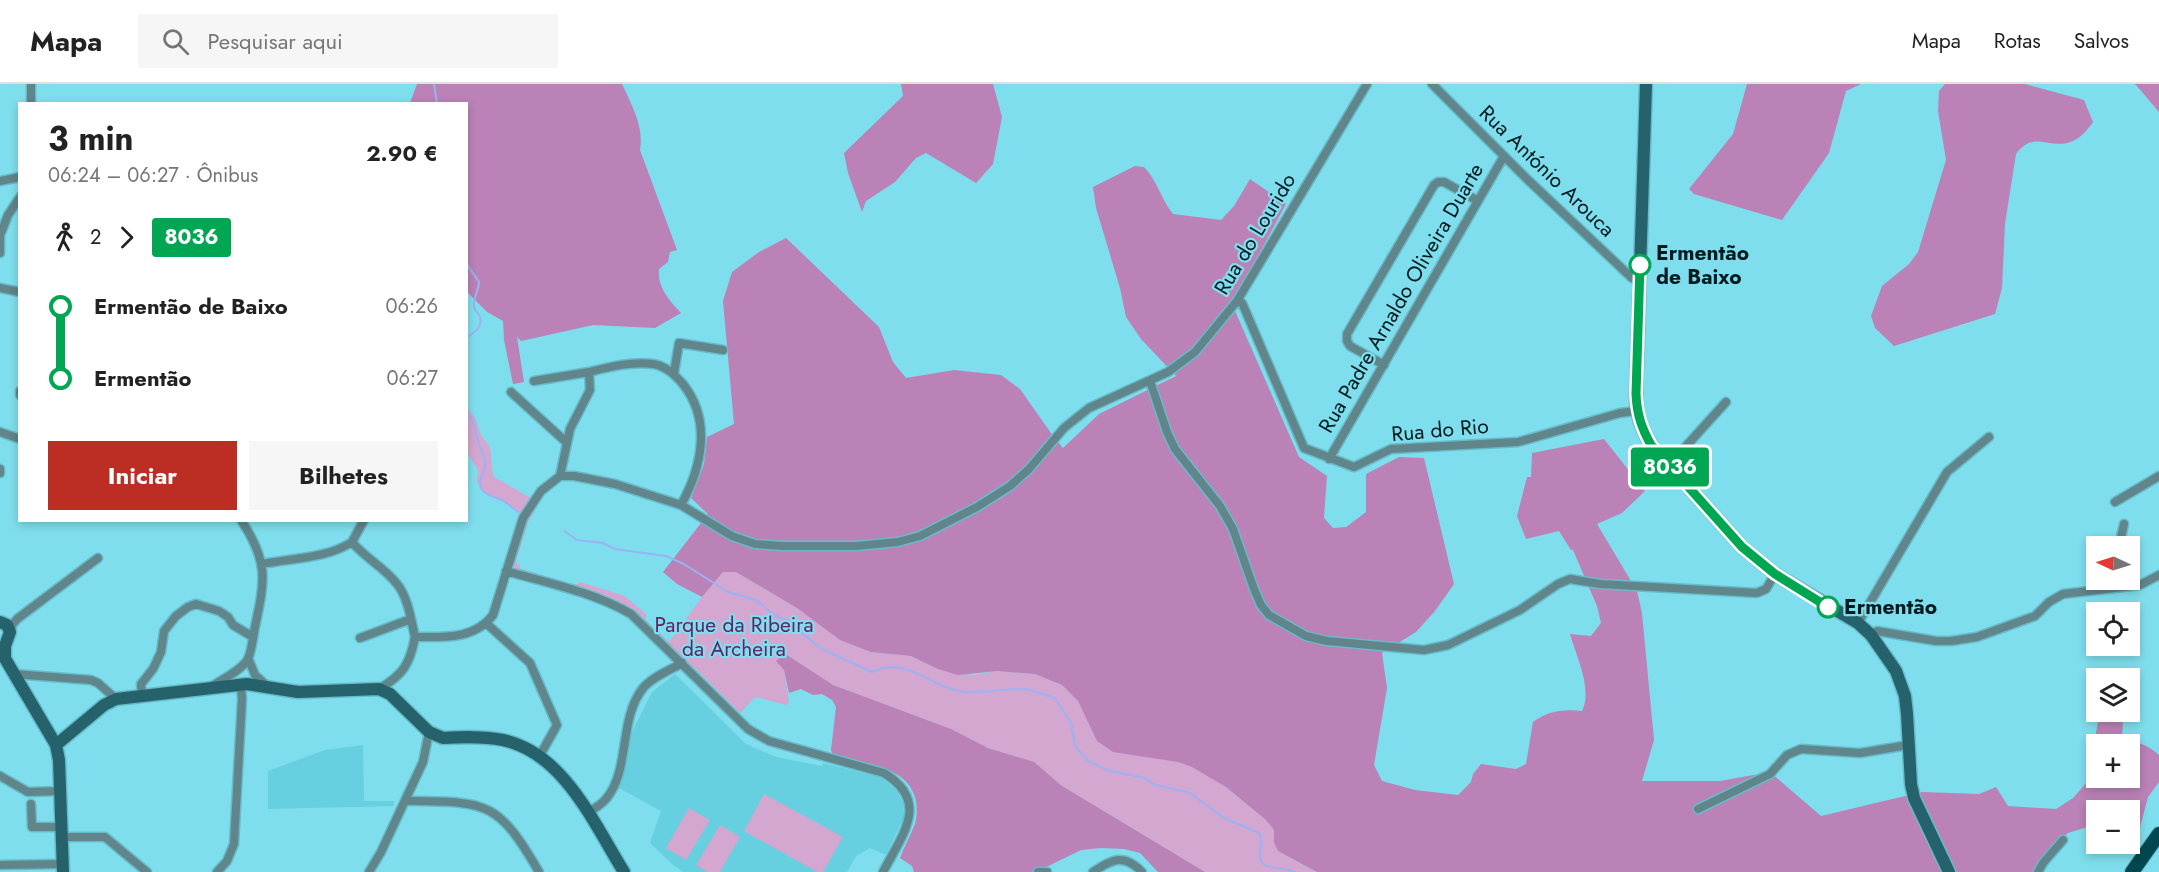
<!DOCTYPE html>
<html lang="pt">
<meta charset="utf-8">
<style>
body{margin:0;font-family:Jost,sans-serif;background:#f6f6f6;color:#222;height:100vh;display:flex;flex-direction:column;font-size:22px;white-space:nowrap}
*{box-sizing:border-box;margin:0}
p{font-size:20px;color:#767676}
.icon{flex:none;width:33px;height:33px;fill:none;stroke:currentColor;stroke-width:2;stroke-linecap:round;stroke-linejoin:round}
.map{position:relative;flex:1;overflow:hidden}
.drawer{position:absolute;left:18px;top:18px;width:450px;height:420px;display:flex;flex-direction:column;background:#fff;border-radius:0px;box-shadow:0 3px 9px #0003}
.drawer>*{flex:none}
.badge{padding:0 12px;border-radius:4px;font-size:21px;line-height:39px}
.needle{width:39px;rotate:274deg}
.buttons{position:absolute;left:2086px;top:452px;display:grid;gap:12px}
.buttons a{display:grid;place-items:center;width:54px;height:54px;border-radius:0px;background:#fff;box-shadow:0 3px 9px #0003;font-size:30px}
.map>.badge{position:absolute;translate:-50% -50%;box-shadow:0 0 0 3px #fff}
.legs{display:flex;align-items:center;gap:9px;height:66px;padding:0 30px;font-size:20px}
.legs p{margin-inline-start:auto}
.overview{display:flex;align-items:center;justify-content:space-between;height:102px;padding:0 30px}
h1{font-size:33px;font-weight:700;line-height:45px}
.primary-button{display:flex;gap:12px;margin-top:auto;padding:12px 30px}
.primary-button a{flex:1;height:69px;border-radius:0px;background:#bc2e24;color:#fff;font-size:24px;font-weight:700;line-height:69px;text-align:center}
.primary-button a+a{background:#f6f6f6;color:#222}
ul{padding:0 30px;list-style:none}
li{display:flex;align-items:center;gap:21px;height:72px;font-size:22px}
li i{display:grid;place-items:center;width:9px;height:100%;margin:0 8px;background:currentColor}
li i::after{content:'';width:15px;height:15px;margin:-8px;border:4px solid;border-radius:50%;background:#fff}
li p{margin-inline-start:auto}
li:first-child i{background:linear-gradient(#0000 50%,currentColor 0)}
li:last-child i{background:linear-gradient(currentColor 50%,#0000 0)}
header{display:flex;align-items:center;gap:36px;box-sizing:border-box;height:84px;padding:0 30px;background:#fff;border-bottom:2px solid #e0e0e0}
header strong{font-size:28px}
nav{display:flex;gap:33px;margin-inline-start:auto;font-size:21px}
.search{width:420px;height:54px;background:#f6f6f6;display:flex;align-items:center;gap:15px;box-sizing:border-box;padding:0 21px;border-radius:0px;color:#767676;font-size:22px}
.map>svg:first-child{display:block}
.built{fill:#66cfe0}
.green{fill:#d3a7cf}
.forest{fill:#ba82b6;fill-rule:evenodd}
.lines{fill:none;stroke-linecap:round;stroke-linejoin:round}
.stream{stroke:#9bb2f4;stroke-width:2}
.street-casing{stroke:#68bbc8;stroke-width:11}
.secondary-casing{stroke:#68bbc8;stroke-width:15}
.primary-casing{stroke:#68bbc8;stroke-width:16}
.street{stroke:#60858b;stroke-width:8}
.secondary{stroke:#25626b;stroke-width:12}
.primary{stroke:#004750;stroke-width:14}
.line-1-casing{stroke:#fff;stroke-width:14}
.line-1{stroke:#00a651;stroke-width:9}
.stop-1-dot{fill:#fff;stroke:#00a651;stroke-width:3}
.labels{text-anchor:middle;stroke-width:4.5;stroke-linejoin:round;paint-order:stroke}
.street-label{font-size:21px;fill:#001a1e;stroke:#7fdeed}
.stop-label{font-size:21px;font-weight:bold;fill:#001a1e;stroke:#7fdeed;text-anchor:start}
.park-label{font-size:21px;fill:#652264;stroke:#7fdeed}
</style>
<header>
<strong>Mapa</strong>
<div class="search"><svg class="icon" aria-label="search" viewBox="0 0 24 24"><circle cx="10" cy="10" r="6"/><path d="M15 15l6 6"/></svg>Pesquisar aqui</div>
<nav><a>Mapa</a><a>Rotas</a><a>Salvos</a></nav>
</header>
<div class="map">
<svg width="2159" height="788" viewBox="0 0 2159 788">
<rect width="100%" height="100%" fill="#7fdeed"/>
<!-- built -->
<path class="built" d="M 675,590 L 746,660 L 776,673 L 822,682 L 823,679 L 882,694 L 896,706 L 903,719 L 904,733 L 886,771 L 870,764 L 856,772 L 847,788 L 683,788 L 673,781 L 650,759 L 661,727 L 617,703 L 627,658 L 652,608 Z
M 363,661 L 364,717 L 394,717 L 394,722 L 268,725 L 268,687 L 325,666 Z"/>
<!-- green -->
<path class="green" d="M 466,322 L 475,334 L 481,351 L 490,363 L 493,392 L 539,419 L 528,439 L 516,477 L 521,485 L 575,501 L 580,498 L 625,512 L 647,531 L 645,535 L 669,558 L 702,513 L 723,488 L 736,488 L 797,524 L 840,556 L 871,568 L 911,572 L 938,585 L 972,591 L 997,587 L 1035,590 L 1062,601 L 1078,617 L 1097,657 L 1192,682 L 1226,703 L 1266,736 L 1274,746 L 1274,758 L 1278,767 L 1317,788 L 1205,788 L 1062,702 L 1034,679 L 986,663 L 951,645 L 832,601 L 787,571 L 784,586 L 789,618 L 786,621 L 755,613 L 740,629 L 696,585 L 693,583 L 688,585 L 622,521 L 593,508 L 581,510 L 512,485 L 512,479 L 526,435 L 504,418 L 485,410 L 480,405 L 477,397 L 478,386 L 467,368 Z
M 764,710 L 843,753 L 823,788 L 817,788 L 744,747 Z
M 689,724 L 710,736 L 686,776 L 666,764 Z
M 720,741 L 740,753 L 720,788 L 707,788 L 696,781 Z"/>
<!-- forest -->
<path class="forest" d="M 417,0 L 622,0 C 632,22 644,42 640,66 L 677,166 L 670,168 L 668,178 L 659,185 C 657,203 669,216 681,229 L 655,244 L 593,241 L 521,257 L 517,253 L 524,298 L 513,300 L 504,256 L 503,237 L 487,228 L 467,208 L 466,20 L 410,19 Z
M 901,0 L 993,0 L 1002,33 L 993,80 L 976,99 L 926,69 L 916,74 L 895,98 L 866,117 L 862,128 L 848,89 L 844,69 L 903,12 Z
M 1747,0 L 1861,0 L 1846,7 L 1829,69 L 1782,136 L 1694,110 L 1689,105 L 1733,50 Z
M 1945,0 L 2025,0 L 2084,16 L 2093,38 C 2087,46 2082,53 2073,57 C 2050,67 2034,45 2016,70 L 2005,140 L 2002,204 L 1995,230 L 1894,262 L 1875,244 L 1871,232 L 1882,202 L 1909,180 L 1918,168 L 1946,76 L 1938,27 L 1939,7 Z
M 2134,0 L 2159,0 L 2159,28 L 2136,1 Z
M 1135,82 L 1144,83 C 1157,96 1161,115 1173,130 L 1221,136 L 1234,122 L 1250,95 L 1286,120 L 1232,220 L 1299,373 L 1327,392 L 1324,434 L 1333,444 L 1346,443 L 1366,428 L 1366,390 L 1399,373 L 1424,374 L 1454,500 L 1435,527 L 1416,548 L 1382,569 L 1387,604 L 1374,681 L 1382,697 L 1415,706 L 1458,711 L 1471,698 L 1473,690 L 1481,680 L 1516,685 L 1526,680 L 1533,638 C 1548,627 1563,625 1582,627 C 1593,605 1576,572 1570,550 L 1591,552 L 1601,539 L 1597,522 L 1573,466 L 1571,466 L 1559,447 L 1526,455 L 1517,432 L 1527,393 L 1531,393 L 1532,369 L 1604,355 L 1645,407 L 1622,429 L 1597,440 L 1637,507 L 1642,529 L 1654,656 L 1642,697 L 1720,697 L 1770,688 L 1821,732 L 1922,708 L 1979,710 L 1996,703 L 2008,722 L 2056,725 L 2073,714 L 2087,698 L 2100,627 L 2121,627 L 2123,636 L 2122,654 C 2136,657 2148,661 2159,671 L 2159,698 L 2148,713 L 2140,743 L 2130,737 L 2130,726 L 2097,726 L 2097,740 L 2068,749 L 2041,774 L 2035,788 L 1317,788 L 1278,767 L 1274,758 L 1274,746 L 1266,736 L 1226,703 L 1192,683 L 1178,678 L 1113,668 L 1097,657 L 1078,617 L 1062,601 L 1035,590 L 997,587 L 958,591 L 938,585 L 911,572 L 871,568 L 840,556 L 797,524 L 736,488 L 723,488 L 702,513 L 677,500 L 663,488 L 708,430 L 691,414 L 704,380 L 707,353 L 734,340 L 723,217 L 732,188 L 759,168 L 786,154 L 879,243 L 893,278 L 906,294 L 954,286 L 1001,291 L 1020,305 L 1053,352 L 1063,364 L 1099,330 L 1176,292 L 1141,255 L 1126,233 L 1120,204 L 1096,124 L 1093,103 ZM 2097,660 L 2130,660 L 2130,693 L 2097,693 Z
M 782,571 L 787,571 L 833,601 L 951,645 L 988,664 L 1034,678 L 1062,702 L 1205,788 L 1158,788 L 1140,769 L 1124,765 L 1101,764 L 1081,766 L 1036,788 L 914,788 L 912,782 L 900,774 C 904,762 911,751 915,740 C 917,732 917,725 916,717 C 908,679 860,681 832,669 L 831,666 L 836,623 L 832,616 L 822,610 L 813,611 L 801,605 L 789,609 L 784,586 L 776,577 Z"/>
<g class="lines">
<!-- stream -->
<path class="stream" d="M 434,0 L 437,20
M 466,179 L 479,198 C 479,206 473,214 474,222 C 475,229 476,225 479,231 C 485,242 474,249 466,254
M 466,326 L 475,343 L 479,361 L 485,376 L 485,384 L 480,397 L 482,406 L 489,411 L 504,417 L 518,428
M 564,447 L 577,456 L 603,459 L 615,465 L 666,472 L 684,480 L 728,508 L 756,516 L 774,531 L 788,537 L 820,564 L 872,588 C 906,572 927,601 959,607 C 980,611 1002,604 1024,605 C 1035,606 1044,611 1055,614 L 1071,639 L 1075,662 L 1088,677 L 1110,687 L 1145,694 L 1153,700 L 1190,709 L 1224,734 L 1259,749 C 1266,760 1253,773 1265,781 C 1273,786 1285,783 1294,788"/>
<defs>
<path id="street" d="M 31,0 L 31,20
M 1432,0 L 1527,95 L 1632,194 L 1640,197
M 0,97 L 20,93
M 1,149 L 8,131 L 20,113
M 0,169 L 0,146
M 0,204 L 20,208
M 1237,217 L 1242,219 L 1246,228 L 1304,364 L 1354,383 L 1391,365 L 1518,358 L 1620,329 L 1636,327
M 1384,281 L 1350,262 L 1347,257 L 1347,250 L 1434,101 L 1438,98 L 1444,98 L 1478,117
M 674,289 L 679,259 L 723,266
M 534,297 C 553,294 571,291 589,288 C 609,283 632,277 653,280 C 666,282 675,291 683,300 C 712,337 702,383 681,421
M 1150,297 L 1167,348 L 1175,365 L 1220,422 L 1233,445 L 1254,505 L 1261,521 L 1269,531 L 1306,552 L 1327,557 L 1424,566 L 1448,561 L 1520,526 L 1558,500 L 1570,495 L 1600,500 L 1757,509 L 1766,505 L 1775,490
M 20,307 L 20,311
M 511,308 L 566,358
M 0,348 L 20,355
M 1329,375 L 1504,72
M 1669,381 L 1726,318
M 0,385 L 0,389
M 560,392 L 570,345 L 590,306 L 589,288
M 2115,418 L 2159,392
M 352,458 L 364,436
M 2119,462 L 2124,440
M 262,480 C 291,474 326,475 352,458 C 365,474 384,483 397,500 C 408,513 411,536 415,553
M 506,487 C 548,499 593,508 631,530 L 748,645 L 769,657 L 884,689 C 931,718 902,751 883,788
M 1858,539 L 1947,388 L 1989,353
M 487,540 L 530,579 L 557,641 L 539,673
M 10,551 L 12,541 L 17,535 L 98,474
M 1871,551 L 1877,547 L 1936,557 L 1951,557 L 1977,553 L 2035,532 L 2049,518 L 2063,510 L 2140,501 L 2159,491
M 360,554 L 411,535
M 248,574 L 255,591 L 267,602
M 14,590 L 91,596 L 98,599 L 116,615
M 211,603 C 222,595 241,587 248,575 C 252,566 253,552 255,543 C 265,496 269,478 241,436
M 379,605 C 403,591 410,580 415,553 C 443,553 474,556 493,531 L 523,434 L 541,407 L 560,392 L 574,392 L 615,400 L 681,421 L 732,452 L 755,460 L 782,462 L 856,462 L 898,458 L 920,452 L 977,423 L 1010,402 L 1029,385 L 1064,344 L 1089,324 L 1168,288 L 1195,268 L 1237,217 L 1367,0
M 142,612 L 141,600 L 153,585 L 161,568 L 164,547 L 176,532 L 188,523 L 196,520 L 219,527 L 228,533 L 233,541 L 253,553
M 0,692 L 28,708 L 61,707
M 405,717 C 486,718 497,715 539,788
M 31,720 L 32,743 L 62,743
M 1698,725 L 1770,690 L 1787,671 L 1801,665 L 1860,669 L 1908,661
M 587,729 C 594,725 601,721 606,715 C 631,685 618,636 643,604 C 652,593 670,586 682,579
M 62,753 L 105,753 L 147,788
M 0,781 L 63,780
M 217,788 L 227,777 L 234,760 L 242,615 L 241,601
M 369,788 L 381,768 L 423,678 L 429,648
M 1038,788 L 1047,788
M 1093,788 C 1112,775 1124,769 1142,788
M 2038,788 L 2043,779 L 2063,756"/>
<path id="secondary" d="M 1646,0 L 1636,311 C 1636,330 1641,344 1651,361 L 1742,463 L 1775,490 L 1858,539 L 1871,551 L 1896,587 L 1905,612 L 1907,630 L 1911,700 L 1914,714 L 1949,788
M 0,538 L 7,541 L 10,548 L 5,562 L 5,574
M 0,566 L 56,661 L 59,676 L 63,788
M 56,661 L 104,621 L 116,615 L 247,600 L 298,608 L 379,605 L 390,610 L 429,648 L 443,654 C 462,653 483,652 503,656 C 564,669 594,740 624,788"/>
<path id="primary" d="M 2132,788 L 2159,750"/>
</defs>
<!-- street casing -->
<use href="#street" class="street-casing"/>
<!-- secondary casing -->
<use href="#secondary" class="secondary-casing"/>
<!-- primary casing -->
<use href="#primary" class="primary-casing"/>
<!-- street -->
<use href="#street" class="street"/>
<!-- secondary -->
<use href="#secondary" class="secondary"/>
<!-- primary -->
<use href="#primary" class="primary"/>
</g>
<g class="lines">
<defs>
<path id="line-1" d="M 1640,181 L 1636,310 C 1637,330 1641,343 1651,361 L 1742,463 L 1775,490 L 1828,523"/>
</defs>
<!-- line-1 casing -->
<use href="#line-1" class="line-1-casing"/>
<!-- line-1 -->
<use href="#line-1" class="line-1"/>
</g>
<!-- markers -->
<g class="stop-1-dot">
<circle cx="1640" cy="181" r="10"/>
<circle cx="1828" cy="523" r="10"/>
</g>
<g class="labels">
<!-- street labels -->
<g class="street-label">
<text transform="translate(1547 87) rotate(44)" y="7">Rua António Arouca</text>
<text transform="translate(1255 150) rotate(-59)" y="7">Rua do Lourido</text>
<text transform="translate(1401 214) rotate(-60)" y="7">Rua Padre Arnaldo Oliveira Duarte</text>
<text transform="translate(1440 346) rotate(-5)" y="7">Rua do Rio</text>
</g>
<!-- stop labels -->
<g class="stop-label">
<text x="1656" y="176">Ermentão<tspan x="1656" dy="24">de Baixo</tspan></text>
<text x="1844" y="530">Ermentão</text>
</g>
<!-- park labels -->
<g class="park-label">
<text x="734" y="548">Parque da Ribeira<tspan x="734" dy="24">da Archeira</tspan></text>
</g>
</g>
</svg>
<div class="buttons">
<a><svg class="needle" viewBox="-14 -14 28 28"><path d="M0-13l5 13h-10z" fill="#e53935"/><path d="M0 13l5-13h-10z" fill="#767676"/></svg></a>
<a><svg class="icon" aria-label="locate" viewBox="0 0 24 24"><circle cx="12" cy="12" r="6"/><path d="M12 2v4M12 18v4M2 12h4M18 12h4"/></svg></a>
<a><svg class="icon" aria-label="layers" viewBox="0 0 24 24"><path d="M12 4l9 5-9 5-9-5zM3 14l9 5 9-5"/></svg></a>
<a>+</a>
<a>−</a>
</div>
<b class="badge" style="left:1670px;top:383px;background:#00a651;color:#fff">8036</b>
<section class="drawer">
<div class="overview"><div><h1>3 min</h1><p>06:24 – 06:27 · Ônibus</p></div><b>2.90 €</b></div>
<div class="legs"><svg class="icon" aria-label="walk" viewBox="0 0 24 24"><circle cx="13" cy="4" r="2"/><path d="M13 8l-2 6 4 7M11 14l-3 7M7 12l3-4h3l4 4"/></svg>2<svg class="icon" aria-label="forward" viewBox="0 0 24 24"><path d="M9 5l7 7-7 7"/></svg><b class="badge" style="background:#00a651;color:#fff">8036</b></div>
<ul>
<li><i style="color:#00a651"></i><b>Ermentão de Baixo</b><p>06:26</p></li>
<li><i style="color:#00a651"></i><b>Ermentão</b><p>06:27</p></li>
</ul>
<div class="primary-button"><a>Iniciar</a><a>Bilhetes</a></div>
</section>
</div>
